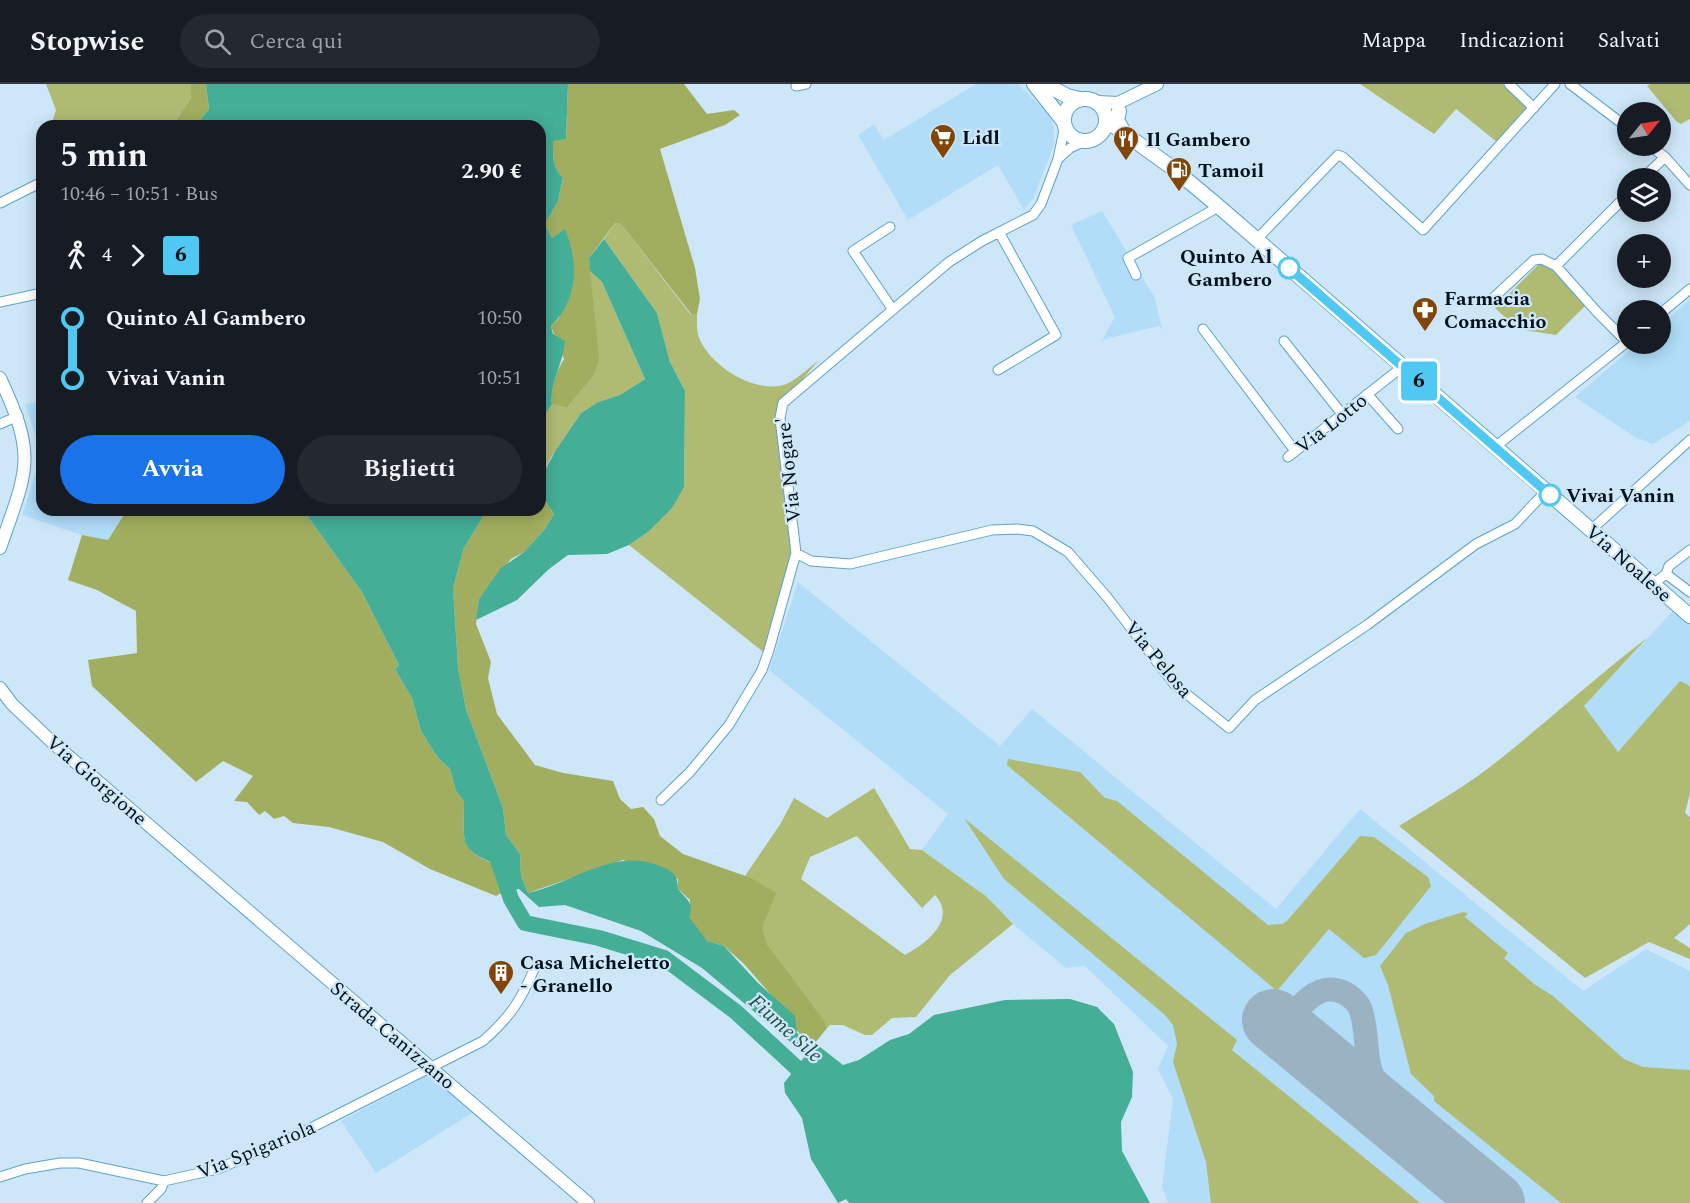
<!DOCTYPE html>
<html lang="it">
<meta charset="utf-8">
<style>
body{margin:0;font-family:Spectral,serif;background:#242831;color:#f1f3f6;height:100vh;display:flex;flex-direction:column;font-size:22px;white-space:nowrap}
*{box-sizing:border-box;margin:0}
p{font-size:20px;color:#9ea1a6}
.icon{flex:none;width:33px;height:33px;fill:none;stroke:currentColor;stroke-width:2;stroke-linecap:round;stroke-linejoin:round}
.map{position:relative;flex:1;overflow:hidden}
.drawer{position:absolute;left:36px;top:36px;width:510px;height:396px;display:flex;flex-direction:column;background:#171b24;border-radius:18px;box-shadow:0 3px 15px #0003}
.drawer>*{flex:none}
.badge{padding:0 12px;border-radius:4px;font-size:21px;line-height:39px}
.needle{width:39px;rotate:60deg}
.controls{position:absolute;left:1617px;top:18px;display:grid;gap:12px}
.controls a{display:grid;place-items:center;width:54px;height:54px;border-radius:50%;background:#171b24;box-shadow:0 3px 15px #0003;font-size:30px}
.map>.badge{position:absolute;translate:-50% -50%;box-shadow:0 0 0 3px #fff}
.legs{display:flex;align-items:center;gap:9px;height:66px;padding:0 24px;font-size:20px}
.legs p{margin-inline-start:auto}
.summary{display:flex;align-items:center;justify-content:space-between;height:102px;padding:0 24px}
h1{font-size:33px;font-weight:700;line-height:45px}
.button{display:flex;gap:12px;margin-top:auto;padding:12px 24px}
.button a{flex:1;height:69px;border-radius:36px;background:#1a73e8;color:#fff;font-size:24px;font-weight:700;line-height:69px;text-align:center}
.button a+a{background:#242831;color:#f1f3f6}
ul{padding:0 24px;list-style:none}
li{display:flex;align-items:center;gap:21px;height:60px;font-size:22px}
li i{display:grid;place-items:center;width:9px;height:100%;margin:0 8px;background:currentColor}
li i::after{content:'';width:15px;height:15px;margin:-8px;border:4px solid;border-radius:50%;background:#171b24}
li p{margin-inline-start:auto}
li:first-child i{background:linear-gradient(#0000 50%,currentColor 0)}
li:last-child i{background:linear-gradient(currentColor 50%,#0000 0)}
header{display:flex;align-items:center;gap:36px;box-sizing:border-box;height:84px;padding:0 30px;background:#171b24;border-bottom:2px solid #363941}
header strong{font-size:28px}
nav{display:flex;gap:33px;margin-inline-start:auto;font-size:21px}
.search{width:420px;height:54px;background:#242831;display:flex;align-items:center;gap:15px;box-sizing:border-box;padding:0 21px;border-radius:33px;color:#9ea1a6;font-size:22px}
.map>svg:first-child{display:block}
.built{fill:#b1ddf9}
.green{fill:#afba73;fill-rule:evenodd}
.forest{fill:#a2ae5f}
.water{fill:#44ae97}
.lines{fill:none;stroke-linecap:round;stroke-linejoin:round}
.river{stroke:#44ae97;stroke-width:16}
.taxiway{stroke:#9ab2c2;stroke-width:24}
.runway{stroke:#9ab2c2;stroke-width:62}
.street-casing{stroke:#5ea2ca;stroke-width:11}
.secondary-casing{stroke:#5ea2ca;stroke-width:14}
.primary-casing{stroke:#5ea2ca;stroke-width:16}
.street{stroke:#fff;stroke-width:9}
.secondary{stroke:#fff;stroke-width:12}
.primary{stroke:#fff;stroke-width:14}
.line-1-casing{stroke:#fff;stroke-width:14}
.line-1{stroke:#50c8f4;stroke-width:9}
.stop-1-dot{fill:#fff;stroke:#50c8f4;stroke-width:3}
.labels{text-anchor:middle;stroke-width:4.5;stroke-linejoin:round;paint-order:stroke}
.poi-label{font-size:20px;font-weight:bold;fill:#00101c;stroke:#cde7f8;text-anchor:start}
.stop-label{font-size:20px;font-weight:bold;fill:#00101c;stroke:#cde7f8;text-anchor:end}
.street-label{font-size:20px;fill:#00101c;stroke:#cde7f8}
.water-label{font-size:21px;font-style:italic;fill:#235045;stroke:#cde7f8}
</style>
<header>
<strong>Stopwise</strong>
<div class="search"><svg class="icon" aria-label="search" viewBox="0 0 24 24"><circle cx="10" cy="10" r="6"/><path d="M15 15l6 6"/></svg>Cerca qui</div>
<nav><a>Mappa</a><a>Indicazioni</a><a>Salvati</a></nav>
</header>
<div class="map">
<svg width="1690" height="1119" viewBox="0 0 1690 1119">
<rect width="100%" height="100%" fill="#cde7f8"/>
<!-- built -->
<path class="built" d="M 976,0 L 1018,0 L 1049,31 L 1054,43 L 1054,61 L 1033,115 L 1024,126 L 998,81 L 908,136 L 858,51 L 874,40 L 884,56 Z
M 1102,127 L 1155,214 L 1162,246 L 1159,242 L 1105,255 L 1101,258 L 1115,233 L 1071,141 Z
M 1690,215 L 1690,337 L 1653,360 L 1635,353 L 1575,313 L 1637,260 L 1660,260 L 1661,241 Z
M 42,317 L 42,426 L 127,426 L 108,456 L 82,451 L 22,431 L 36,388 L 38,371 L 35,351 L 25,320 Z
M 798,498 L 1000,662 L 1032,625 L 1276,825 L 1360,725 L 1583,907 L 1646,865 L 1690,887 L 1690,1119 L 1168,1119 L 1162,1103 L 1173,1015 L 1158,985 L 1168,962 L 1085,882 L 1066,884 L 1013,840 L 987,813 L 922,766 L 948,730 L 769,586 Z
M 1673,527 L 1690,541 L 1690,602 L 1680,598 L 1618,669 L 1584,622 Z
M 430,990 L 477,1026 L 376,1089 L 341,1037 Z"/>
<!-- green -->
<path class="green" d="M 46,0 L 191,0 L 191,14 L 172,42 L 51,42 L 56,26 Z
M 1360,0 L 1503,0 L 1529,23 L 1497,58 L 1456,25 L 1434,50 Z
M 1650,0 L 1690,0 L 1690,35 L 1681,40 L 1677,38 L 1647,2 Z
M 615,139 L 621,140 L 691,231 L 697,230 C 697,240 696,249 701,258 C 714,283 750,306 779,302 C 793,300 807,285 818,277 L 784,317 L 797,462 L 766,570 L 629,461 L 648,448 L 684,403 L 685,307 L 670,278 L 657,229 L 604,155 Z
M 1544,175 L 1585,222 L 1556,251 L 1518,245 L 1495,224 Z
M 590,187 L 602,198 L 645,295 L 620,311 L 598,318 L 581,329 L 550,375 L 540,395 L 540,338 L 552,320 L 567,324 L 594,291 L 598,275 Z
M 1647,554 L 1584,622 L 1618,668 L 1680,597 L 1690,602 L 1690,709 L 1685,729 L 1690,733 L 1690,840 L 1674,854 L 1690,864 L 1690,875 L 1649,858 L 1585,894 L 1399,742 C 1433,721 1468,701 1499,676 C 1549,636 1596,593 1647,554 Z
M 1008,675 L 1080,688 L 1105,714 L 1117,717 L 1268,841 L 1282,840 L 1287,837 L 1360,752 L 1374,753 L 1428,793 L 1431,802 L 1376,871 L 1364,874 L 1329,845 L 1277,907 L 1007,681 Z
M 874,704 L 910,765 L 922,766 L 987,813 L 1013,840 L 950,891 L 916,933 L 892,934 L 872,951 L 865,951 L 843,941 L 830,941 L 827,944 L 767,860 L 761,844 L 768,825 L 745,792 L 781,739 L 794,714 L 827,734 ZM 857,752 L 922,824 L 935,811 C 958,836 925,860 905,871 L 801,795 L 810,773 Z
M 964,734 L 1237,956 L 1232,966 L 1420,1119 L 1211,1119 L 1206,1078 L 1173,978 L 1177,960 L 1173,941 L 1165,931 L 1004,795 Z
M 1463,828 L 1468,829 L 1465,833 L 1508,869 L 1504,874 L 1534,900 L 1553,912 L 1624,975 L 1643,983 L 1690,986 L 1690,1119 L 1561,1119 L 1434,1017 L 1434,1012 L 1411,990 L 1388,901 L 1380,882 L 1406,849 L 1425,840 Z"/>
<!-- forest -->
<path class="forest" d="M 191,0 L 206,0 L 209,25 L 195,42 L 172,42 L 191,14 Z
M 568,0 L 684,0 L 707,30 L 734,26 L 740,31 L 725,41 L 660,65 L 695,184 L 700,215 L 697,230 L 692,231 L 621,140 L 615,139 L 589,174 L 599,275 L 594,291 L 567,324 L 552,320 C 550,305 556,288 564,275 L 551,242 L 559,234 L 565,146 L 552,154 L 545,140 L 558,117 L 563,95 C 552,84 553,71 553,56 L 566,55 Z
M 540,409 L 554,430 L 545,445 L 524,468 L 511,475 L 479,515 L 476,540 L 491,578 L 488,594 L 497,630 L 535,681 L 563,689 L 613,697 L 620,715 L 631,725 L 643,723 L 654,735 L 660,752 L 683,770 L 751,794 L 776,809 L 762,844 L 767,860 L 824,937 L 827,944 L 815,959 L 806,959 L 774,914 L 744,880 L 724,862 L 707,857 L 697,847 L 689,833 L 690,816 L 678,805 L 678,795 L 623,776 L 528,809 L 521,792 L 520,770 L 506,751 L 503,724 L 466,625 L 458,583 L 453,504 L 464,464 L 487,426 L 540,426 Z
M 127,426 L 303,426 L 362,508 L 399,581 L 395,585 L 412,614 L 421,647 L 438,674 L 450,685 L 456,707 L 464,717 C 464,759 457,766 501,782 L 502,791 L 498,798 L 503,808 L 496,812 L 430,785 L 383,758 L 329,743 L 293,739 L 284,732 L 274,735 L 265,727 L 259,731 L 247,718 L 234,717 L 253,692 L 223,677 L 196,698 L 92,602 L 88,576 L 137,569 L 136,527 L 97,506 L 68,496 L 82,451 L 108,456 Z"/>
<!-- water -->
<path class="water" d="M 206,0 L 568,0 L 566,55 L 553,57 C 553,71 552,84 563,94 L 558,117 L 545,140 L 552,154 L 565,145 C 579,179 578,216 551,242 L 553,250 L 565,257 C 564,279 549,298 552,320 L 540,338 L 540,42 L 195,42 L 209,25 Z
M 604,155 L 657,229 L 670,278 L 685,307 L 684,403 L 672,424 L 648,448 L 629,461 L 607,470 L 568,471 L 549,485 L 517,516 L 476,536 L 479,515 L 501,484 L 524,468 L 545,445 L 554,430 L 540,409 L 540,395 L 556,366 L 581,329 L 598,318 L 620,311 L 645,295 L 602,198 L 590,187 L 589,174 Z
M 303,426 L 487,426 L 464,464 L 453,504 L 458,583 L 466,625 L 503,724 L 506,751 L 520,770 L 521,792 L 528,809 C 573,799 614,763 660,782 C 673,787 678,791 678,805 C 686,815 695,819 689,833 L 707,857 L 724,862 L 757,898 L 795,932 L 797,949 L 806,959 L 815,959 L 843,981 L 859,976 L 890,956 L 909,950 L 934,931 L 1005,916 L 1070,915 L 1097,923 L 1114,940 L 1133,988 L 1132,1013 L 1121,1038 L 1122,1067 L 1150,1119 L 849,1119 L 846,1115 L 838,1119 L 811,1075 L 802,1034 L 785,1009 L 784,999 L 806,971 L 702,884 L 641,847 L 565,821 L 539,823 L 519,805 L 503,808 L 498,798 L 502,791 L 501,782 C 457,766 464,760 464,717 L 456,707 L 450,685 L 438,674 L 421,647 L 412,614 L 395,585 L 399,581 L 362,508 Z"/>
<g class="lines">
<!-- river -->
<path class="river" d="M 493,761 L 511,815 L 525,839 L 599,854 L 664,874 L 736,928 L 812,998"/>
<!-- taxiway -->
<path class="taxiway" d="M 1305,963 L 1297,951 L 1297,926 C 1311,910 1327,898 1348,911 C 1352,914 1358,919 1360,924 C 1368,944 1364,967 1371,988 C 1380,1010 1392,1027 1406,1047"/>
<!-- runway -->
<path class="runway" d="M 1273,936 L 1494,1119"/>
<defs>
<path id="street" d="M 1509,0 L 1534,24
M 1570,0 L 1628,44
M 796,2 L 806,0
M 1650,62 L 1665,73 L 1690,101
M 1058,75 L 1070,64 L 1085,57
M 1643,94 L 1665,73
M 0,119 L 42,98
M 890,143 L 853,167 L 893,226
M 1256,156 L 1338,71 L 1343,73 L 1423,146 L 1555,0
M 1556,182 L 1628,110
M 1136,191 L 1128,174 L 1213,126 L 1217,121
M 1491,216 L 1534,176 L 1542,175 L 1556,182 L 1597,228 L 1627,258 L 1495,363
M 0,218 L 42,209
M 1660,230 L 1690,205
M 1203,245 L 1295,367
M 1284,257 L 1342,330
M 998,286 L 1056,251 L 999,148
M 1367,310 L 1398,345
M 0,340 L 18,332
M 1288,373 L 1402,283
M 1591,446 L 1690,356
M 796,469 L 811,477 L 850,480 L 992,446 L 1017,445 L 1033,447 L 1068,468 L 1107,513 L 1174,600 L 1229,644 L 1255,616 L 1367,541 L 1476,460 L 1515,440 L 1546,407
M 1666,490 L 1690,508
M 1653,500 L 1666,490 L 1669,482 L 1690,466
M 661,716 L 690,688 L 729,641 L 762,586 L 769,566 L 796,469 L 780,334 L 783,319 L 949,178 L 982,157 L 1033,131 L 1041,120 L 1058,75 L 1065,41
M 0,1093 L 25,1085 L 60,1079 L 79,1079 L 164,1097 L 218,1085 L 301,1049 L 483,957 C 509,934 521,917 534,885
M 147,1119 L 161,1105 L 164,1097"/>
<path id="secondary" d="M 1098,18 L 1118,19 L 1157,0
M 0,294 C 37,373 28,384 0,464
M 0,604 L 12,620 L 52,658 L 588,1119"/>
<path id="primary" d="M 1034,0 L 1064,38
M 1045,0 L 1067,12 L 1080,15
M1064 36a21 21 0 1 1 42 0a21 21 0 1 1-42 0Z
M 1119,27 L 1117,36 L 1122,45
M 1107,37 L 1174,85 L 1217,121 L 1690,532"/>
</defs>
<!-- street casing -->
<use href="#street" class="street-casing"/>
<!-- secondary casing -->
<use href="#secondary" class="secondary-casing"/>
<!-- primary casing -->
<use href="#primary" class="primary-casing"/>
<!-- street -->
<use href="#street" class="street"/>
<!-- secondary -->
<use href="#secondary" class="secondary"/>
<!-- primary -->
<use href="#primary" class="primary"/>
</g>
<g class="lines">
<defs>
<path id="line-1" d="M 1289,184 L 1550,411"/>
</defs>
<!-- line-1 casing -->
<use href="#line-1" class="line-1-casing"/>
<!-- line-1 -->
<use href="#line-1" class="line-1"/>
</g>
<!-- icons -->
<defs>
<symbol id="supermarket-pin" viewBox="-11 -11 22 30"><path d="M0 17L-7.5 6A9.5 9.5 0 1 1 7.5 6Z" fill="#834408" stroke="#cde7f8"/><path d="M-6-5.5h2.5l.6 2H6L4.5 2H-2.5L-4.4-4H-6ZM-1.5 3.2a1.3 1.3 0 1 0 .1 0ZM3 3.2a1.3 1.3 0 1 0 .1 0Z" fill="#fff"/></symbol>
<symbol id="restaurant-pin" viewBox="-11 -11 22 30"><path d="M0 17L-7.5 6A9.5 9.5 0 1 1 7.5 6Z" fill="#834408" stroke="#cde7f8"/><path d="M-5-6h1v4h1v-4h1v4h1v-4h1v5L-1.5 .5V6h-2V.5L-5-1ZM5-6V6H3V1.5H1.5Q1.5-4 5-6Z" fill="#fff"/></symbol>
<symbol id="fuel-pin" viewBox="-11 -11 22 30"><path d="M0 17L-7.5 6A9.5 9.5 0 1 1 7.5 6Z" fill="#834408" stroke="#cde7f8"/><path d="M-5.5-6h7V0h2V4h1.3V-2.5L3-4.5l.8-.8L6-3V5H2.5V1h-1V6h-7ZM-4.2-4.7v3.2H.2V-4.7Z" fill="#fff"/></symbol>
<symbol id="pharmacy-pin" viewBox="-11 -11 22 30"><path d="M0 17L-7.5 6A9.5 9.5 0 1 1 7.5 6Z" fill="#834408" stroke="#cde7f8"/><path d="M-2-6h4v4h4v4h-4v4h-4v-4h-4v-4h4Z" fill="#fff"/></symbol>
<symbol id="building-pin" viewBox="-11 -11 22 30"><path d="M0 17L-7.5 6A9.5 9.5 0 1 1 7.5 6Z" fill="#834408" stroke="#cde7f8"/><path d="M-4-6H4V6H1V3H-1V6H-4ZM-2.5-4.3h1.7v1.8h-1.7ZM.8-4.3h1.7v1.8H.8ZM-2.5-1h1.7V.8h-1.7ZM.8-1h1.7V.8H.8Z" fill="#fff"/></symbol>
</defs>
<g fill-rule="evenodd">
<use href="#supermarket-pin" x="928" y="38" width="30" height="40"/>
<use href="#restaurant-pin" x="1111" y="40" width="30" height="40"/>
<use href="#fuel-pin" x="1164" y="71" width="30" height="40"/>
<use href="#pharmacy-pin" x="1410" y="211" width="30" height="40"/>
<use href="#building-pin" x="486" y="874" width="30" height="40"/>
</g>
<!-- markers -->
<g class="stop-1-dot">
<circle cx="1289" cy="184" r="10"/>
<circle cx="1550" cy="411" r="10"/>
</g>
<g class="labels">
<!-- poi labels -->
<g class="poi-label">
<text x="962" y="60">Lidl</text>
<text x="1146" y="62">Il Gambero</text>
<text x="1198" y="93">Tamoil</text>
<text x="1444" y="221">Farmacia<tspan x="1444" dy="23">Comacchio</tspan></text>
<text x="520" y="885">Casa Micheletto<tspan x="520" dy="23">- Granello</tspan></text>
</g>
<!-- stop labels -->
<g class="stop-label">
<text x="1272" y="179">Quinto Al<tspan x="1272" dy="23">Gambero</tspan></text>
<text x="1566" y="418" text-anchor="start">Vivai Vanin</text>
</g>
<!-- street labels -->
<g class="street-label">
<text transform="translate(1331 339) rotate(-38)" y="7">Via Lotto</text>
<text transform="translate(788 386) rotate(-96)" y="7">Via Nogare'</text>
<text transform="translate(1629 479) rotate(41)" y="7">Via Noalese</text>
<text transform="translate(1159 575) rotate(50)" y="7">Via Pelosa</text>
<text transform="translate(97 696) rotate(41)" y="7">Via Giorgione</text>
<text transform="translate(393 951) rotate(40)" y="7">Strada Canizzano</text>
<text transform="translate(256 1065) rotate(-22)" y="7">Via Spigariola</text>
</g>
<!-- water labels -->
<g class="water-label">
<text transform="translate(786 944) rotate(42)" y="7">Fiume Sile</text>
</g>
</g>
</svg>
<div class="controls">
<a><svg class="needle" viewBox="-14 -14 28 28"><path d="M0-13l5 13h-10z" fill="#e53935"/><path d="M0 13l5-13h-10z" fill="#9ea1a6"/></svg></a>
<a><svg class="icon" aria-label="layers" viewBox="0 0 24 24"><path d="M12 4l9 5-9 5-9-5zM3 14l9 5 9-5"/></svg></a>
<a>+</a>
<a>−</a>
</div>
<b class="badge" style="left:1419px;top:297px;background:#50c8f4;color:#111">6</b>
<section class="drawer">
<div class="summary"><div><h1>5 min</h1><p>10:46 – 10:51 · Bus</p></div><b>2.90 €</b></div>
<div class="legs"><svg class="icon" aria-label="walk" viewBox="0 0 24 24"><circle cx="13" cy="4" r="2"/><path d="M13 8l-2 6 4 7M11 14l-3 7M7 12l3-4h3l4 4"/></svg>4<svg class="icon" aria-label="forward" viewBox="0 0 24 24"><path d="M9 5l7 7-7 7"/></svg><b class="badge" style="background:#50c8f4;color:#111">6</b></div>
<ul>
<li><i style="color:#50c8f4"></i><b>Quinto Al Gambero</b><p>10:50</p></li>
<li><i style="color:#50c8f4"></i><b>Vivai Vanin</b><p>10:51</p></li>
</ul>
<div class="button"><a>Avvia</a><a>Biglietti</a></div>
</section>
</div>
